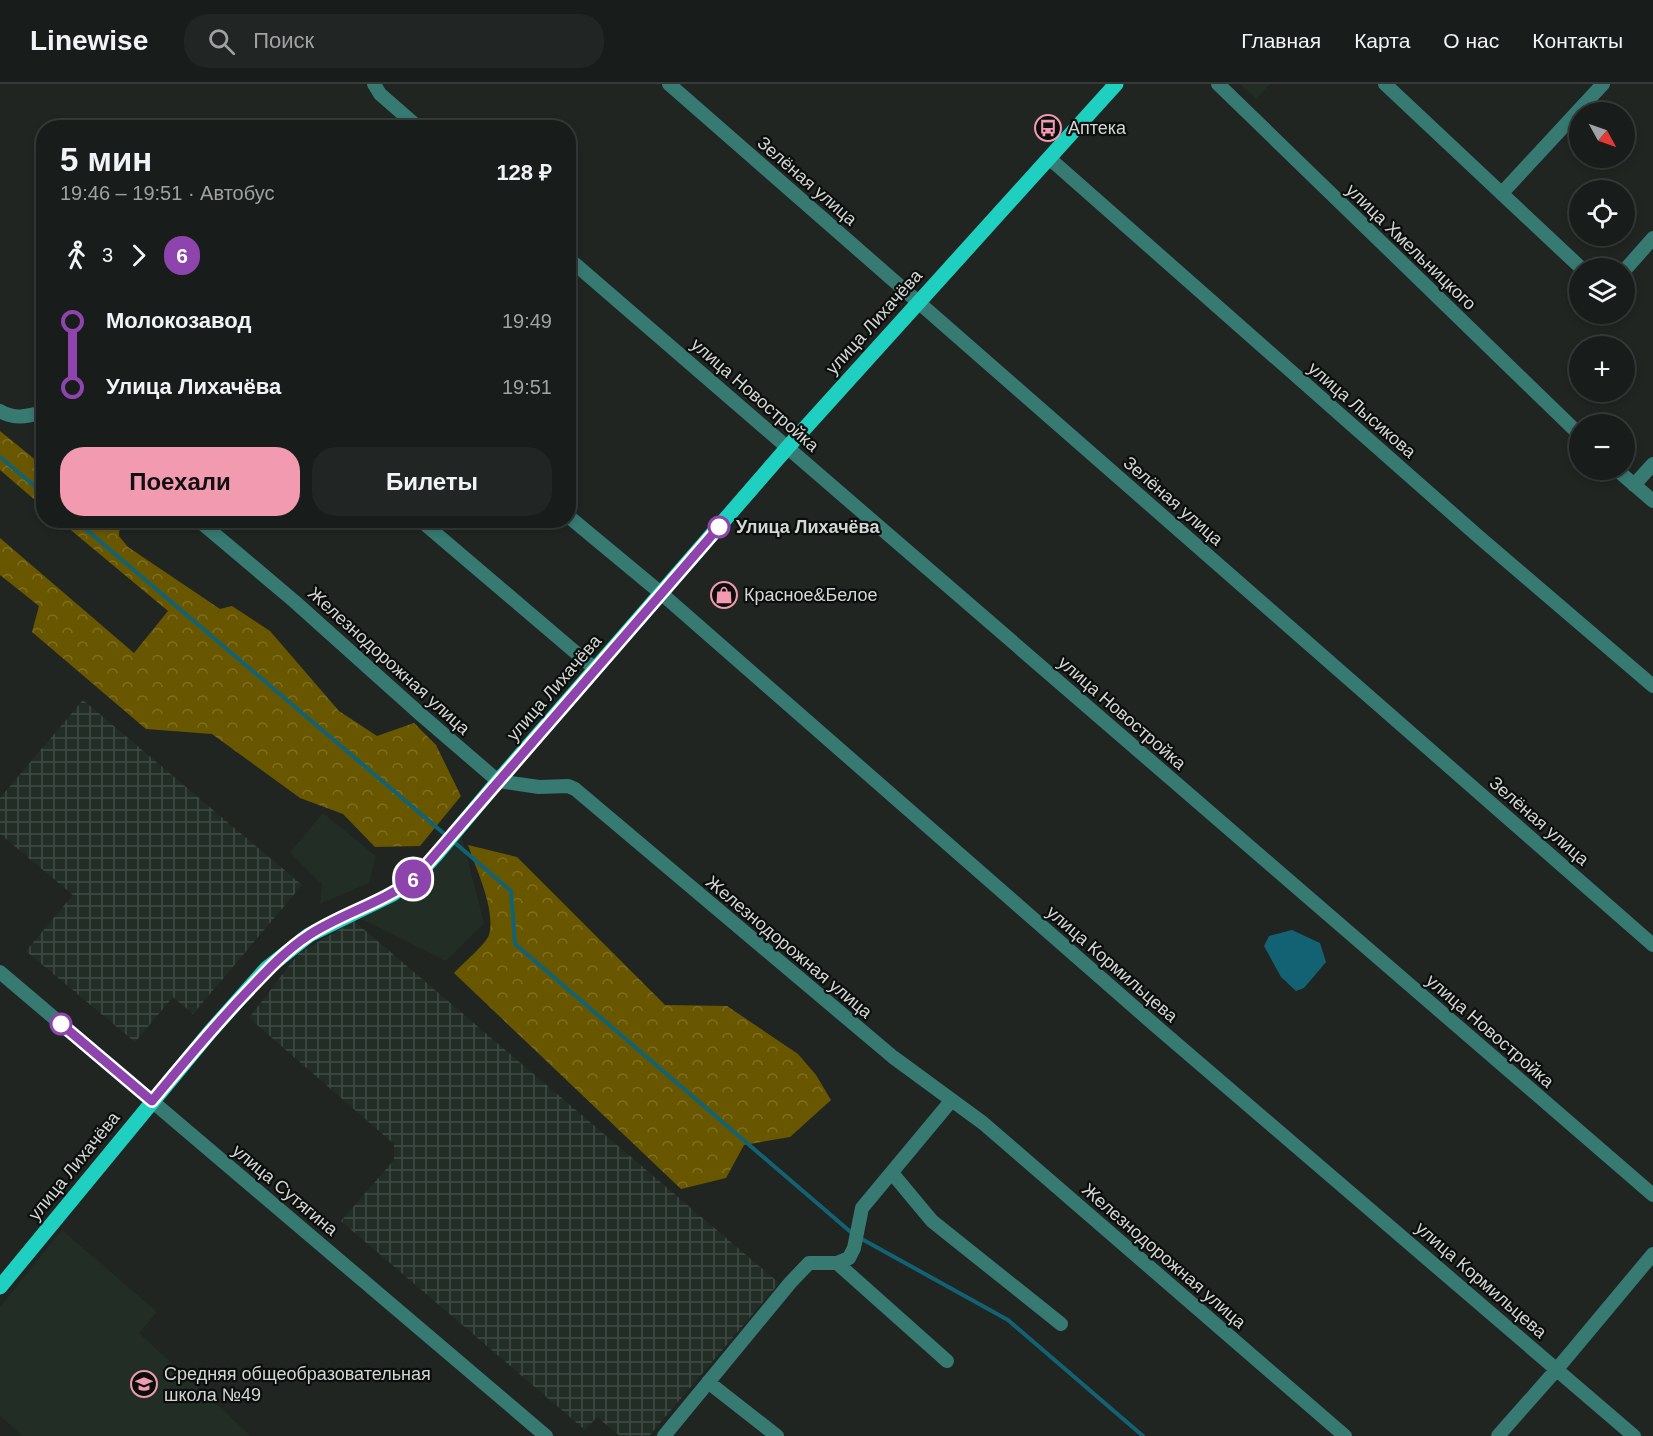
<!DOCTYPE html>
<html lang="ru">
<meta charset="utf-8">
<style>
body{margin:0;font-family:Arial,sans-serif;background:#212523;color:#f1f3f6;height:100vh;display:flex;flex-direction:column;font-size:22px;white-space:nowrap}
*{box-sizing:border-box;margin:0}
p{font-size:20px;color:#9fa1a2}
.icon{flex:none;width:33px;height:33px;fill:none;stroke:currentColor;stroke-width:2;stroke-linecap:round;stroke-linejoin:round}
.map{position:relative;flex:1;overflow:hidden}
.side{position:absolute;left:36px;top:36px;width:540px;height:408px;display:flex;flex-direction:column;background:#181c1a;border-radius:24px;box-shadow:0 3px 9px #0003,0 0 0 2px #363a39}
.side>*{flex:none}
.badge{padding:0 12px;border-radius:20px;font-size:21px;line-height:39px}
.needle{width:39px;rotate:130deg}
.tools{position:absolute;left:1569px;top:18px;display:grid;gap:12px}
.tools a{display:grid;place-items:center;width:66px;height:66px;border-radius:50%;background:#181c1a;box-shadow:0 3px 9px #0003,0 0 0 2px #363a39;font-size:30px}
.map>.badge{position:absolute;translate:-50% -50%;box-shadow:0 0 0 3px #fff}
.legs{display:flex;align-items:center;gap:9px;height:66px;padding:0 24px;font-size:20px}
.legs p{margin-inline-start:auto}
.headline{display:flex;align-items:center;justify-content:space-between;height:102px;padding:0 24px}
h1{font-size:33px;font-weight:700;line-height:45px}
.button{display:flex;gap:12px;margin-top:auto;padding:12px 24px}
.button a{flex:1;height:69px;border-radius:24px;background:#f29ab0;color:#111;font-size:24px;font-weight:700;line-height:69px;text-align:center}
.button a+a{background:#212523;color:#f1f3f6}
ul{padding:0 24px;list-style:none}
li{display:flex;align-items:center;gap:21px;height:66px;font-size:22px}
li i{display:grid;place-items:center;width:9px;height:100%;margin:0 8px;background:currentColor}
li i::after{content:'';width:15px;height:15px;margin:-8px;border:4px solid;border-radius:50%;background:#181c1a}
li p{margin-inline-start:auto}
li:first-child i{background:linear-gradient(#0000 50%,currentColor 0)}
li:last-child i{background:linear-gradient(currentColor 50%,#0000 0)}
header{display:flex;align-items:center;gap:36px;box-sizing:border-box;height:84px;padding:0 30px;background:#181c1a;border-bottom:2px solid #363a39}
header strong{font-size:28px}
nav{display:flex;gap:33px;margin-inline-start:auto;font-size:21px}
.search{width:420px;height:54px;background:#212523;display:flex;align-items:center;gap:15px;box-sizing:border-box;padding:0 21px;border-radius:24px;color:#9fa1a2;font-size:22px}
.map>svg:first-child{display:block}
.built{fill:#222d26}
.industrial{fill:url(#industrial-grid)}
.forest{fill:url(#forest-crowns)}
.water{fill:#126273}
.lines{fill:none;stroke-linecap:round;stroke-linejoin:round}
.stream{stroke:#126273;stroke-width:4}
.minor{stroke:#367a72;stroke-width:14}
.major{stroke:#1fd0c1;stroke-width:15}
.line-1-casing{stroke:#fff;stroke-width:14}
.line-1{stroke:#8e44ad;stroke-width:9}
.stop-1-dot{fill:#fff;stroke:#8e44ad;stroke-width:3}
.labels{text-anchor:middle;stroke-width:4.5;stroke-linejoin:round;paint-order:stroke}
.poi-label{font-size:18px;fill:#d3d7d4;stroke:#0b0e0c;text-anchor:start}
.street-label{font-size:18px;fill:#d3d7d4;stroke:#0b0e0c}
.stop-label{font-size:18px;font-weight:bold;fill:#d3d7d4;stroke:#0b0e0c;text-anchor:start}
</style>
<header>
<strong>Linewise</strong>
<div class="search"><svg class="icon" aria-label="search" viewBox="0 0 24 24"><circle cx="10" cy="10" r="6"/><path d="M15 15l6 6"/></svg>Поиск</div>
<nav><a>Главная</a><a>Карта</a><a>О нас</a><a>Контакты</a></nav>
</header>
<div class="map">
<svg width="1653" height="1352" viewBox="0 0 1653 1352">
<defs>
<pattern id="industrial-grid" width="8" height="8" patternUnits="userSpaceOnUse" patternTransform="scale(1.5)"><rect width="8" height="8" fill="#222d26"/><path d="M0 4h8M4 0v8" fill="none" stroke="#414b45"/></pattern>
<pattern id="forest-crowns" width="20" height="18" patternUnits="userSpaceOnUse" patternTransform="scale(1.5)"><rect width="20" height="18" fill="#695700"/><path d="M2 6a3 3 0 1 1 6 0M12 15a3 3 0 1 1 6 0" fill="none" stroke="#7e6e24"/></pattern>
</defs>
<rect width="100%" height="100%" fill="#202522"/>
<!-- built -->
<path class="built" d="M 1240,0 L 1270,0 L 1256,15 Z
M 323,729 L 376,772 L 369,799 L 320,820 L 322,800 L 290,768 Z
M 461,750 L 484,839 L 446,877 L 361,835 L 406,808 Z
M 62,1146 L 157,1228 L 139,1249 L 251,1352 L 23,1352 L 0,1332 L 0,1223 Z"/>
<!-- industrial -->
<path class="industrial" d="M 83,616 L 302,801 L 193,930 L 173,913 L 135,958 L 26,867 L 73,811 L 0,750 L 0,714 Z
M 354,837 L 779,1199 L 649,1352 L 620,1352 L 597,1333 L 585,1346 L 341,1137 L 394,1076 L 394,1060 L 249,934 L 299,869 Z"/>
<!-- forest -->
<path class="forest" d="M 0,347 L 43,382 L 43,423 L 0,386 Z
M 60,437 L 120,437 L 119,452 L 128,463 L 220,525 L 232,522 L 270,547 L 339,627 L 377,652 L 414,639 L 436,661 L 461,712 L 420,762 L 375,763 L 343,730 L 300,714 L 212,650 L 146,645 L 32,548 L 39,522 L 0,491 L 0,454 L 134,569 L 168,527 Z
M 468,761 L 517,773 L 665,921 L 727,922 L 798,970 L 816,991 L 831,1016 L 790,1053 L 744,1061 L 726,1094 L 681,1105 L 454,889 C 462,880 485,861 489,851 C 496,826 476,785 468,761 Z"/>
<!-- water -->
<path class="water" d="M 1292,846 L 1320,859 L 1326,878 L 1304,904 L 1296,907 L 1281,893 L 1264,862 L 1269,852 Z"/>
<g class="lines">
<!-- stream -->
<path class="stream" d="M 0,373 L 44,410
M 75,436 L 448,753
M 454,758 L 511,807 L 515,860 L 853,1150
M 860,1154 L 1008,1236 L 1143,1352"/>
<!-- minor -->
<path class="minor" d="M 374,0 L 380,10 L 419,44
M 669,0 L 1653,861
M 1218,0 L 1580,351
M 1385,0 L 1581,184
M 1049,74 L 1479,453 L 1653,602
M 1502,109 L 1603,0
M 568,174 L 1653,1111
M 1624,187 L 1653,154
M 0,327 C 15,336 28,332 44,328
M 1617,386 L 1653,417
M 1634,401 L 1653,380
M 568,432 L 662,510 L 1157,943 L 1634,1352
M 198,436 L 294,517 L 419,629 L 498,697 L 539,703 L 568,702 L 575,705 L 893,973 L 983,1039 L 1345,1352
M 420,436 L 595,585
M 0,888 L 546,1352
M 892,1089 L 932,1137 L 1061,1240
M 837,1179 L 947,1277
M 708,1298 L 777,1352
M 664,1352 L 790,1199 L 809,1179 L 837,1179 L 849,1174 L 854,1164 L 862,1124 L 951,1017
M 1498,1352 L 1557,1285 L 1653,1170"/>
<!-- major -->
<path class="major" d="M 0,1203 L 210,948 L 266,885 L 309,851 L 393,810 L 414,795 L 436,771 L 498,697 L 787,364 L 1116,0"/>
</g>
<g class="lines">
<defs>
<path id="line-1" d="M 61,940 L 152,1017 C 181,982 210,947 242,913 C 263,891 283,868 309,851 C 343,829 380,820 414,795 L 719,443"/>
</defs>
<!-- line-1 casing -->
<use href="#line-1" class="line-1-casing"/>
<!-- line-1 -->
<use href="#line-1" class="line-1"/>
</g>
<!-- icons -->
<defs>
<symbol id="bus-ring" viewBox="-11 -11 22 22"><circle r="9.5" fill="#0b0e0c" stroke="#f29ab0" stroke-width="1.5"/><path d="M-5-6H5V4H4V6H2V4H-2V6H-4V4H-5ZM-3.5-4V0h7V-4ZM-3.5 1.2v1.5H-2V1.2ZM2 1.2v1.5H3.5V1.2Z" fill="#f29ab0"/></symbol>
<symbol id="shop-ring" viewBox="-11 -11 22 22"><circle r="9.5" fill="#0b0e0c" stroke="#f29ab0" stroke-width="1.5"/><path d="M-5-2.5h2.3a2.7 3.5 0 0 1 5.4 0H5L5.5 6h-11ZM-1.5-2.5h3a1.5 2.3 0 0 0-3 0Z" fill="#f29ab0"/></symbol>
<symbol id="school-ring" viewBox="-11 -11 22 22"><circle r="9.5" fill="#0b0e0c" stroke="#f29ab0" stroke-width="1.5"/><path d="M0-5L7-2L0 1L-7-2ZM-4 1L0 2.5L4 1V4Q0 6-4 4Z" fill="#f29ab0"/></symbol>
</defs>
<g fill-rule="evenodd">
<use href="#bus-ring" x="1033" y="29" width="30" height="30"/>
<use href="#shop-ring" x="709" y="496" width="30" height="30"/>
<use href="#school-ring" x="129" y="1285" width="30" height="30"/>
</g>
<!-- markers -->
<g class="stop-1-dot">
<circle cx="719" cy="443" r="10"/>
<circle cx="61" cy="940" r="10"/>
</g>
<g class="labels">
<!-- poi labels -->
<g class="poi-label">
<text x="1068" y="50">Аптека</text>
<text x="744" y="517">Красное&amp;Белое</text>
<text x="164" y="1296">Средняя общеобразовательная<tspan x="164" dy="21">школа №49</tspan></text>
</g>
<!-- street labels -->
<g class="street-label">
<text transform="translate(807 97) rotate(41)" y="6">Зелёная улица</text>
<text transform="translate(1411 163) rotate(44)" y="6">улица Хмельницкого</text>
<text transform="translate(874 238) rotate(-48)" y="6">улица Лихачёва</text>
<text transform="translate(755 311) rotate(41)" y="6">улица Новостройка</text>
<text transform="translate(1362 326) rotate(41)" y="6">улица Лысикова</text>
<text transform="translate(1173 417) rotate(41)" y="6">Зелёная улица</text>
<text transform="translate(389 577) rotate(42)" y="6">Железнодорожная улица</text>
<text transform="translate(554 604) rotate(-49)" y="6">улица Лихачёва</text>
<text transform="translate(1122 629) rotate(41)" y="6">улица Новостройка</text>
<text transform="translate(1539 737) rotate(41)" y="6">Зелёная улица</text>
<text transform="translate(789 863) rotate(40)" y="6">Железнодорожная улица</text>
<text transform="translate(1112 880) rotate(41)" y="6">улица Кормильцева</text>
<text transform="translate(1490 947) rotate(41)" y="6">улица Новостройка</text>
<text transform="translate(74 1082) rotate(-51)" y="6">улица Лихачёва</text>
<text transform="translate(285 1106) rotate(40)" y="6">улица Сутягина</text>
<text transform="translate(1164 1172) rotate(41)" y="6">Железнодорожная улица</text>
<text transform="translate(1481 1196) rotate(41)" y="6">улица Кормильцева</text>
</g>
<!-- stop labels -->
<g class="stop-label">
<text x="736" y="449">Улица Лихачёва</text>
</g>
</g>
</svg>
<div class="tools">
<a><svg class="needle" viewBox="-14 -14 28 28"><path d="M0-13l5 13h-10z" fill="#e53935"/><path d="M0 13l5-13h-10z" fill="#9fa1a2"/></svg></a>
<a><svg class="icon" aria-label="locate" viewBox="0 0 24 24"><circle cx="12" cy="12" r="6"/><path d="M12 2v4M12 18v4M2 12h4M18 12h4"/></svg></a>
<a><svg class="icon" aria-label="layers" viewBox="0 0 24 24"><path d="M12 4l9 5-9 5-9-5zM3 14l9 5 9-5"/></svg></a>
<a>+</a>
<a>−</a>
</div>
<b class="badge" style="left:413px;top:795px;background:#8e44ad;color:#fff">6</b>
<section class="side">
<div class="headline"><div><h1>5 мин</h1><p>19:46 – 19:51 · Автобус</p></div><b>128 ₽</b></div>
<div class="legs"><svg class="icon" aria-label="walk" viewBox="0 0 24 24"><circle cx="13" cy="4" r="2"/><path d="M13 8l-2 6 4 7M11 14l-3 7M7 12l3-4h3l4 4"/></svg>3<svg class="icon" aria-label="forward" viewBox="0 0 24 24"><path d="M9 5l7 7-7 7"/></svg><b class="badge" style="background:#8e44ad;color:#fff">6</b></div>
<ul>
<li><i style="color:#8e44ad"></i><b>Молокозавод</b><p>19:49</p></li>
<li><i style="color:#8e44ad"></i><b>Улица Лихачёва</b><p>19:51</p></li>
</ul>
<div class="button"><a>Поехали</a><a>Билеты</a></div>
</section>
</div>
